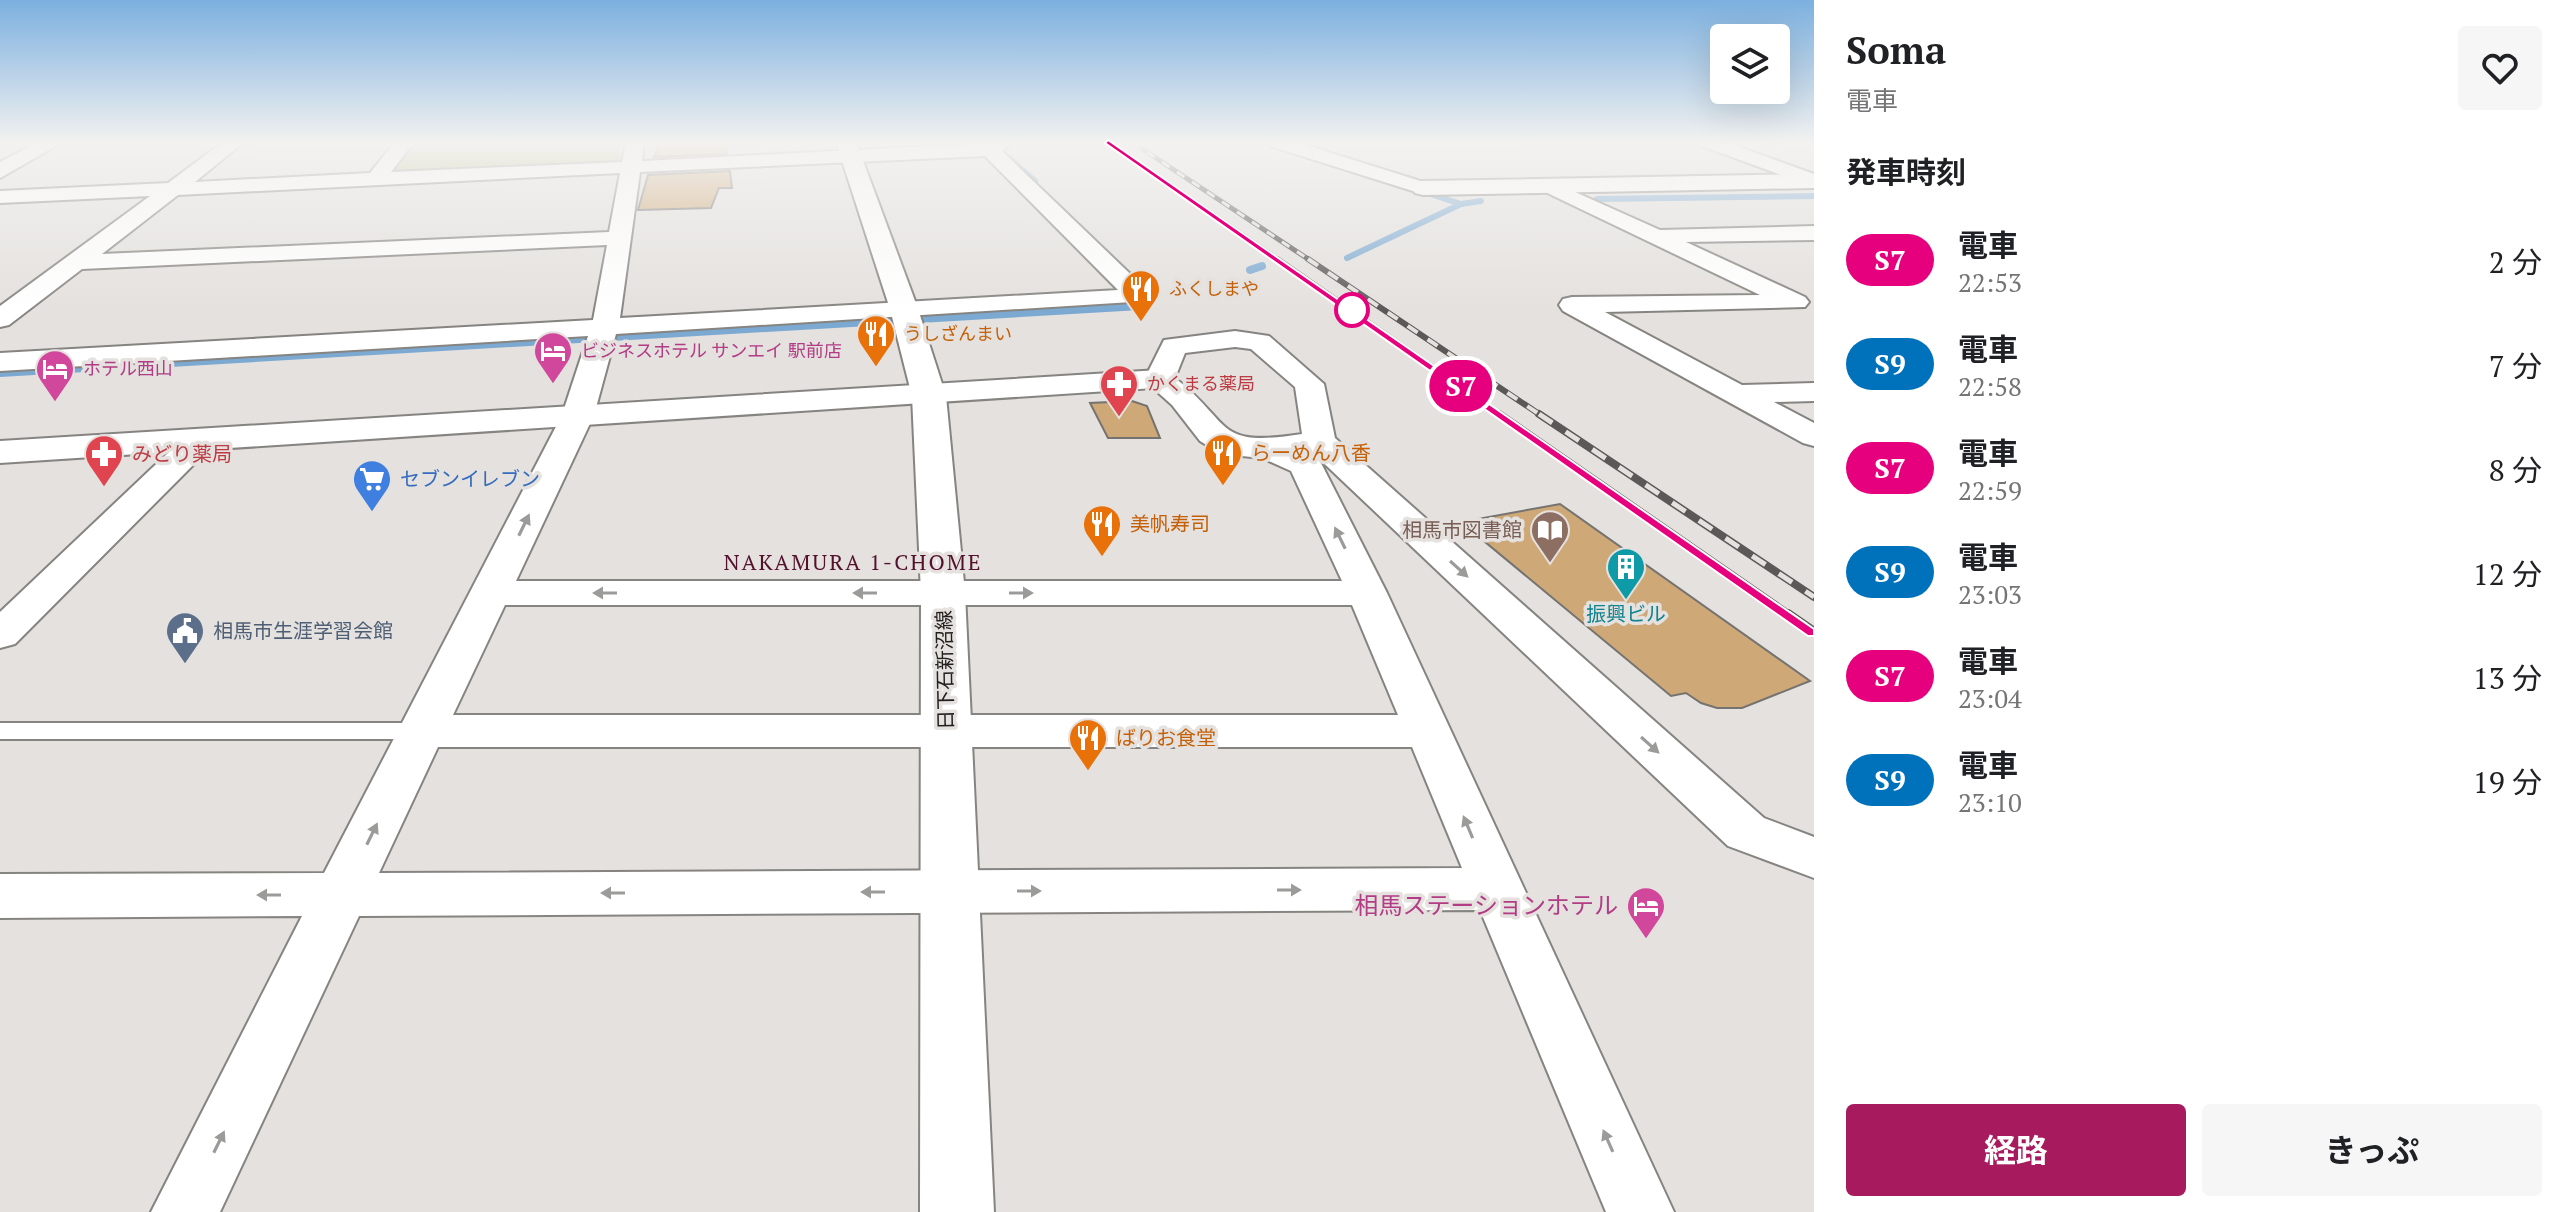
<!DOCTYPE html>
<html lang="ja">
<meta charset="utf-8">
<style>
body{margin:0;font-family:"PT Serif","Noto Sans JP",serif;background:#f6f6f6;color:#202124;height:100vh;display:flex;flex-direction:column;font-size:30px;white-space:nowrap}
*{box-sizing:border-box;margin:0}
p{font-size:26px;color:#757577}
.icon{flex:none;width:44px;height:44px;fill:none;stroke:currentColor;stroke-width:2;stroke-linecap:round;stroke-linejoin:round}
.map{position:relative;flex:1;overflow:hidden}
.sheet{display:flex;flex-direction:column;background:#fff;width:760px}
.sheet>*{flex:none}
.badge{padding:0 16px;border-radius:26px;font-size:28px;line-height:52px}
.fabs{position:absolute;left:1710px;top:24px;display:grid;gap:16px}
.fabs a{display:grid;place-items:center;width:80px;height:80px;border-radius:8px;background:#fff;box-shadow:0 8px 32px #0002;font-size:40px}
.map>.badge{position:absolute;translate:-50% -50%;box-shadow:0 0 0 4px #fff}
h2{padding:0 32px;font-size:30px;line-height:72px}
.round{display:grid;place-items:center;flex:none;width:84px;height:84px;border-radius:8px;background:#f6f6f6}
.head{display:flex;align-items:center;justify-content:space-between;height:136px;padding:0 32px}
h1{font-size:38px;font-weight:700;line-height:60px}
.action{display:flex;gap:16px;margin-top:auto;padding:16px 32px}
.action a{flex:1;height:92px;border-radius:8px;background:#a71b5e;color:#fff;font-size:32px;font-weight:700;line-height:92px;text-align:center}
.action a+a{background:#f6f6f6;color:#202124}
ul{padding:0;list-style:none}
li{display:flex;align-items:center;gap:24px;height:104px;padding:0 32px}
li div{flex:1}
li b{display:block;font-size:30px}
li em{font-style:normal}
li .badge{min-width:88px;font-weight:700;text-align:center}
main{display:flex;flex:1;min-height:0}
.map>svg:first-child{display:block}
.green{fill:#b9bc81}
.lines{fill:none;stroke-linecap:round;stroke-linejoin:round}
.stream-far1{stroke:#7ba9d2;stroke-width:6}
.stream{stroke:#7ba9d2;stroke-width:8}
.building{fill:#cfa878;stroke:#757370;stroke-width:2}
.service-casing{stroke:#868481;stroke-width:4}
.minor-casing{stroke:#868481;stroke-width:4}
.tertiary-casing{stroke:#868481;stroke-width:4}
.secondary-casing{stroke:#868481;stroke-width:4}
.service{fill:#fff;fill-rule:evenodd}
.minor{fill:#fff;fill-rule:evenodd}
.tertiary{fill:#fff;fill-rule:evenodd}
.secondary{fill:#fff;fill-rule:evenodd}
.rail-far3-casing{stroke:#5a5957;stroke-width:5}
.rail-far2-casing{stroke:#5a5957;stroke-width:6}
.rail-far1-casing{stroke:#5a5957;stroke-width:8}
.rail-casing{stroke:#5a5957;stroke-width:10}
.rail-far3{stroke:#e4e1de;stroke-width:3;stroke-dasharray:9;stroke-linecap:butt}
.rail-far2{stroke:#e4e1de;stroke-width:4;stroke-dasharray:12;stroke-linecap:butt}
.rail-far1{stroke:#e4e1de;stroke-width:5;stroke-dasharray:16;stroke-linecap:butt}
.rail{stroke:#e4e1de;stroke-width:7;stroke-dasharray:21;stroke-linecap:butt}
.oneway{fill:#9b9b9a}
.line{fill:#e6007e;stroke:#fff;stroke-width:2}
.stop-dot{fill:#fff;stroke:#e6007e;stroke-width:4}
.labels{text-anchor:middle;stroke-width:7;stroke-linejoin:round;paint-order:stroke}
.far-food-label{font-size:18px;fill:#c56008;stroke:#e4e1de;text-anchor:start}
.far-hotel-label{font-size:18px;fill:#b23c85;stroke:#e4e1de;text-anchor:start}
.far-health-label{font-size:18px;fill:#be3a42;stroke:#e4e1de;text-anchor:start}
.food-label{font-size:20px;fill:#c56008;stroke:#e4e1de;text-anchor:start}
.health-label{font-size:20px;fill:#be3a42;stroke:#e4e1de;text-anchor:start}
.shop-label{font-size:20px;fill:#366cbe;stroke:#e4e1de;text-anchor:start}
.education-label{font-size:20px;fill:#785e54;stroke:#e4e1de;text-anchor:end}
.culture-label{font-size:20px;fill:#0d838f;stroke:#e4e1de}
.service-label{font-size:20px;fill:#4e5e75;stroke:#e4e1de;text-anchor:start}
.street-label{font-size:20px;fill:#21201f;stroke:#e4e1de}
.neighbourhood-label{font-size:22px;letter-spacing:2px;fill:#53112e;stroke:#e4e1de}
.near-hotel-label{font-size:24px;fill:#b23c85;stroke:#e4e1de;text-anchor:end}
</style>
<main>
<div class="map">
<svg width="1814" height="1212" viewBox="0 0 1814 1212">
<rect width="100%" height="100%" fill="#e4e1de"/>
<!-- green -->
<path class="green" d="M 412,142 L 622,142 L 618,163 L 388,173 Z"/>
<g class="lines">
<!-- stream-far1 -->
<path class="stream-far1" d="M 1015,142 L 1000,150 L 1035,181
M 1421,191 L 1461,204
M 1597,199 L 1814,196
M 1347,258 L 1461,204 L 1481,201"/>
<!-- stream -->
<path class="stream" d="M 1250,270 L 1262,266
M 0,373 L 1140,306"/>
</g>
<!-- building -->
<path class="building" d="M 726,142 L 727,154 L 654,157 L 660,143 Z
M 730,171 L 732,188 L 719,188 L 711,208 L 638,210 L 648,175 Z
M 1132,401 L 1147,406 L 1160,438 L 1108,438 L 1090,403 Z
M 1560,504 L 1810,681 L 1742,708 L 1717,708 L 1701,703 L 1686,693 L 1671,696 L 1461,522 Z"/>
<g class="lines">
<defs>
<path id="service" d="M 0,723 L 422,723 L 430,725 L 433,731 L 430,737 L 422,739 L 0,739 Z"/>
<path id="minor" d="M 223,142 L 244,142 L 195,182 L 370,173 L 395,142 L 414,142 L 391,172 L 622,162 L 626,142 L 644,142 L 642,161 L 1012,142 L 1002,151 L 1148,291 L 1152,296 L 1148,301 L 616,334 L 594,415 L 516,581 L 1342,581 L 1291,471 L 1262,458 L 1221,454 L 1200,441 L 1172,405 L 1144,380 L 1164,340 L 1235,331 L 1269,336 L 1324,384 L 1335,438 L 1764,818 L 1814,837 L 1814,878 L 1728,846 L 1312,452 L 1305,453 L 1317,458 L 1322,465 L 1387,593 L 1674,1212 L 1606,1212 L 1480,910 L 359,916 L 220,1212 L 151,1212 L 302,916 L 0,918 L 0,874 L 324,873 L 562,415 L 588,336 L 0,371 L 0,353 L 593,320 L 607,245 L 82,269 L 9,325 L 0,327 L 0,306 L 150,196 L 0,203 L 0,191 L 168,183 ZM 985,156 L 1118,290 L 620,318 L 640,172 ZM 620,173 L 609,232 L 102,254 L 178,195 ZM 1235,347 L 1251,349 L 1295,387 L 1302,434 C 1213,448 1234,424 1175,378 L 1185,353 ZM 505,605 L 1352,605 L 1398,715 L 453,715 ZM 438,747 L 1412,747 L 1462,868 L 379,873 Z
M 1268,142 L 1296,142 L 1430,184 L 1433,188 L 1423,194 L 1416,192 L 1270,146 Z
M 1700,142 L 1726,142 L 1814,174 L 1814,187 L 1702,146 Z
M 1546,179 L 1660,230 L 1814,226 L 1814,240 L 1686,242 L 1805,297 L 1809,302 L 1805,307 L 1605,312 L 1742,385 L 1814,383 L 1814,401 L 1774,402 L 1814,423 L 1814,446 L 1803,443 L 1563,311 L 1559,305 L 1563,299 L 1572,297 L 1760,295 L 1539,189 L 1536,185 L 1539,181 Z
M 200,430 L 211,433 L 216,440 L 211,447 L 15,644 L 0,648 L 0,612 L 189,433 Z"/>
<path id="tertiary" d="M 38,142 L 63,142 L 0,178 L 0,162 Z
M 1814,174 L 1814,188 L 1423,195 L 1415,193 L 1412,188 L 1415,183 L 1423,181 Z
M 1159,370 L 1170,373 L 1175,380 L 1170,387 L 0,463 L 0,441 Z"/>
<path id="secondary" d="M 836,142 L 856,142 L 918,309 L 946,396 L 965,593 L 994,1212 L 920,1212 L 921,593 L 912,396 L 890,309 Z"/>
</defs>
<!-- service casing -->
<use href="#service" class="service-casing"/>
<!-- minor casing -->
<use href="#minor" class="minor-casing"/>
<!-- tertiary casing -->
<use href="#tertiary" class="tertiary-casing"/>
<!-- secondary casing -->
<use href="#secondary" class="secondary-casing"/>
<!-- service -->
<use href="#service" class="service"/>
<!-- minor -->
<use href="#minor" class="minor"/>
<!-- tertiary -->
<use href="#tertiary" class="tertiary"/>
<!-- secondary -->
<use href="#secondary" class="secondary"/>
<defs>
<path id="rail-far3" d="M 1108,142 L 1280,261
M 1132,142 L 1311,261"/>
<path id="rail-far2" d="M 1277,259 L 1502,416
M 1308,259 L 1542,416"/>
<path id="rail-far1" d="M 1499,414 L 1791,616
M 1539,414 L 1814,597"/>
<path id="rail" d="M 1788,614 L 1814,632"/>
</defs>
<!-- rail-far3 casing -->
<use href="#rail-far3" class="rail-far3-casing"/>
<!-- rail-far2 casing -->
<use href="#rail-far2" class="rail-far2-casing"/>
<!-- rail-far1 casing -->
<use href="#rail-far1" class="rail-far1-casing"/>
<!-- rail casing -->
<use href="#rail" class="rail-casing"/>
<!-- rail-far3 -->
<use href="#rail-far3" class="rail-far3"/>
<!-- rail-far2 -->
<use href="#rail-far2" class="rail-far2"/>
<!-- rail-far1 -->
<use href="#rail-far1" class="rail-far1"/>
<!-- rail -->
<use href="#rail" class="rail"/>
</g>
<!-- one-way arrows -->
<defs><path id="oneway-solid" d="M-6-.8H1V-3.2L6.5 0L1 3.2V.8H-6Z" transform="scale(2)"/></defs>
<g class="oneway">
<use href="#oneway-solid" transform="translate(524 525) rotate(-64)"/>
<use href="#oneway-solid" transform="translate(1340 538) rotate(-116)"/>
<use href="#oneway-solid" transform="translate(1459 569) rotate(42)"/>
<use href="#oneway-solid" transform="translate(605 593) rotate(180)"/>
<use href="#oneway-solid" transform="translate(865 593) rotate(180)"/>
<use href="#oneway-solid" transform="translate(1021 593)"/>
<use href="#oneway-solid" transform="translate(1650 745) rotate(42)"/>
<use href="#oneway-solid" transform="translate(1468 827) rotate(-113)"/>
<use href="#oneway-solid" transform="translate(372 834) rotate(-64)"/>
<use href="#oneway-solid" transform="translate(1289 890)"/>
<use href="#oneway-solid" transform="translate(1029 891)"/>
<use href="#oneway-solid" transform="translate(873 892) rotate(180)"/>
<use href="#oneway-solid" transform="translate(613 893) rotate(180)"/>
<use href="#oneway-solid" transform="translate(269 895) rotate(180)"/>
<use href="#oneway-solid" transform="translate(1608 1141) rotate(-114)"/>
<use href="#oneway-solid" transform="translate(219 1142) rotate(-64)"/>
</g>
<!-- sky -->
<linearGradient id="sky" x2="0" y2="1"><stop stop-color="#7cb0df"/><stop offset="0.46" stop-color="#f3f2f0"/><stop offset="1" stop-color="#f3f2f0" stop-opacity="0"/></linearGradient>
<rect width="1814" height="311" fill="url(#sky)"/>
<!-- line -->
<path class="line" d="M 1108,140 L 1814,629 L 1814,636 L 1808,636 L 1105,143 Z"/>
<!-- icons -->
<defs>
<symbol id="restaurant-pin" viewBox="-11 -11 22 30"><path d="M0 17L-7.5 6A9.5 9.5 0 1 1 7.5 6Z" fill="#e8710a" stroke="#e4e1de"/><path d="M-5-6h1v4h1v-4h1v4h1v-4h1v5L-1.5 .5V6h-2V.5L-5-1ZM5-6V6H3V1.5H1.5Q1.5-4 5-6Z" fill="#fff"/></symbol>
<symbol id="hotel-pin" viewBox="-11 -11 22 30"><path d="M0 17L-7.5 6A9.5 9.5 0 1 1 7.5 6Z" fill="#d1479c" stroke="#e4e1de"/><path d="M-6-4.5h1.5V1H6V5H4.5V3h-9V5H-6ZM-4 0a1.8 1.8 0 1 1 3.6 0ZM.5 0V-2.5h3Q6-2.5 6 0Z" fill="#fff"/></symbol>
<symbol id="pharmacy-pin" viewBox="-11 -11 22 30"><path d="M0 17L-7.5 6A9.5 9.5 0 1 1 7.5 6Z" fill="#e0444e" stroke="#e4e1de"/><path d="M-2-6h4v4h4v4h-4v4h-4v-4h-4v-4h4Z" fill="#fff"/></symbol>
<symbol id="supermarket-pin" viewBox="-11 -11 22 30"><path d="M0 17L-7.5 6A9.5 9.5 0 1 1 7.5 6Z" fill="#3f7fe0" stroke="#e4e1de"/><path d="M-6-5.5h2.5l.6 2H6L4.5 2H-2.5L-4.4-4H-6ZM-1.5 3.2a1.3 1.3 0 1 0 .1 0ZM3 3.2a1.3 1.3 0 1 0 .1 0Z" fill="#fff"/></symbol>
<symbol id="library-pin" viewBox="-11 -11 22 30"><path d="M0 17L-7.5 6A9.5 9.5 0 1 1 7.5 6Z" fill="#8d6e63" stroke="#e4e1de"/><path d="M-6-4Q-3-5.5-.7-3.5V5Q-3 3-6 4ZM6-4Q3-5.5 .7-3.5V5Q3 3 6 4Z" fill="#fff"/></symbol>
<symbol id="building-pin" viewBox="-11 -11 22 30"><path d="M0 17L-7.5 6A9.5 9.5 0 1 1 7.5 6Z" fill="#0f9aa8" stroke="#e4e1de"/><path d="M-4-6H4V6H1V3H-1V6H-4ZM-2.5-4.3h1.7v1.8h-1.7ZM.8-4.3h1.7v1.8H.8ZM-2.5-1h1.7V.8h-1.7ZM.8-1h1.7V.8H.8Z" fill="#fff"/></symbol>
<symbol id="civic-pin" viewBox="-11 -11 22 30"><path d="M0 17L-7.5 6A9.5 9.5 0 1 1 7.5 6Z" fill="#5c6f8a" stroke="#e4e1de"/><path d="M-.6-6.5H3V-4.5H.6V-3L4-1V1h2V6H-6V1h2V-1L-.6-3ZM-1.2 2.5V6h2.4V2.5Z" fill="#fff"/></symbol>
</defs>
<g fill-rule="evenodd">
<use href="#restaurant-pin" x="1119" y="267" width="44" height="60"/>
<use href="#restaurant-pin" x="854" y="312" width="44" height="60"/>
<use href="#hotel-pin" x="531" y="329" width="44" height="60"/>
<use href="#hotel-pin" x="33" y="347" width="44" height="60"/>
<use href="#pharmacy-pin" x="1097" y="362" width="44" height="60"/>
<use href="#restaurant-pin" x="1201" y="431" width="44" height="60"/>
<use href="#pharmacy-pin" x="82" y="432" width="44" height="60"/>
<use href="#supermarket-pin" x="350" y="457" width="44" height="60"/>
<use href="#restaurant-pin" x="1080" y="502" width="44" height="60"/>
<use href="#library-pin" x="1528" y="508" width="44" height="60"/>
<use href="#building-pin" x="1604" y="545" width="44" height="60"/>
<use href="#civic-pin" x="163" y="609" width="44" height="60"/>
<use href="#restaurant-pin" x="1066" y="716" width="44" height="60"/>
<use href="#hotel-pin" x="1624" y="884" width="44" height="60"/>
</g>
<!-- markers -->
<circle class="stop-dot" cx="1352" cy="310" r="16"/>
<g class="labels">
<!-- far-food labels -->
<g class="far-food-label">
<text x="1169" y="295">ふくしまや</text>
<text x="904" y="340">うしざんまい</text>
</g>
<!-- far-hotel labels -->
<g class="far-hotel-label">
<text x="581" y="357">ビジネスホテル サンエイ 駅前店</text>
<text x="83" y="375">ホテル西山</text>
</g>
<!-- far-health labels -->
<g class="far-health-label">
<text x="1147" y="390">かくまる薬局</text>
</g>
<!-- food labels -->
<g class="food-label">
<text x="1251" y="460">らーめん八香</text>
<text x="1130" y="531">美帆寿司</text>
<text x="1116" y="745">ばりお食堂</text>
</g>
<!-- health labels -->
<g class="health-label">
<text x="132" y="461">みどり薬局</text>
</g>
<!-- shop labels -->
<g class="shop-label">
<text x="400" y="486">セブンイレブン</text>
</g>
<!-- education labels -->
<g class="education-label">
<text x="1522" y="537">相馬市図書館</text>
</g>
<!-- culture labels -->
<g class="culture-label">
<text x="1626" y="621">振興ビル</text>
</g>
<!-- service labels -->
<g class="service-label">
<text x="213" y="638">相馬市生涯学習会館</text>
</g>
<!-- street labels -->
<g class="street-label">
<text transform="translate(945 670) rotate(-91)" y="7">日下石新沼線</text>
</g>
<!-- neighbourhood labels -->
<g class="neighbourhood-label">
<text x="853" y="570">NAKAMURA 1-CHOME</text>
</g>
<!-- near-hotel labels -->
<g class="near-hotel-label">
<text x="1618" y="914">相馬ステーションホテル</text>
</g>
</g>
</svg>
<div class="fabs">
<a><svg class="icon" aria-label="layers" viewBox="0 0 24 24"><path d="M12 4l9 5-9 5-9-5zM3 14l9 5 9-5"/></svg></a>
</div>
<b class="badge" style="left:1461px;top:386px;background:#e6007e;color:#fff">S7</b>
</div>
<section class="sheet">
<div class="head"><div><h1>Soma</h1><p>電車</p></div><a class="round"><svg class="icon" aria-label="heart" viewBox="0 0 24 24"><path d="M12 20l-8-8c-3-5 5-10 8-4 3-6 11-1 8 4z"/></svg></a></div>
<h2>発車時刻</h2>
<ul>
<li><span class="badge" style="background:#e6007e;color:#fff">S7</span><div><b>電車</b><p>22:53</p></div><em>2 分</em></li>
<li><span class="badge" style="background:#0072bc;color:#fff">S9</span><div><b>電車</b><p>22:58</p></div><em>7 分</em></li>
<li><span class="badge" style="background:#e6007e;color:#fff">S7</span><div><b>電車</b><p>22:59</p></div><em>8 分</em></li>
<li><span class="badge" style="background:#0072bc;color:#fff">S9</span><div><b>電車</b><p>23:03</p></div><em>12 分</em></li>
<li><span class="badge" style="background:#e6007e;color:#fff">S7</span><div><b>電車</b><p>23:04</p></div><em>13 分</em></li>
<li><span class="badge" style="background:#0072bc;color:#fff">S9</span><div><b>電車</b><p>23:10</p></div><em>19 分</em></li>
</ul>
<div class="action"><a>経路</a><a>きっぷ</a></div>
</section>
</main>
